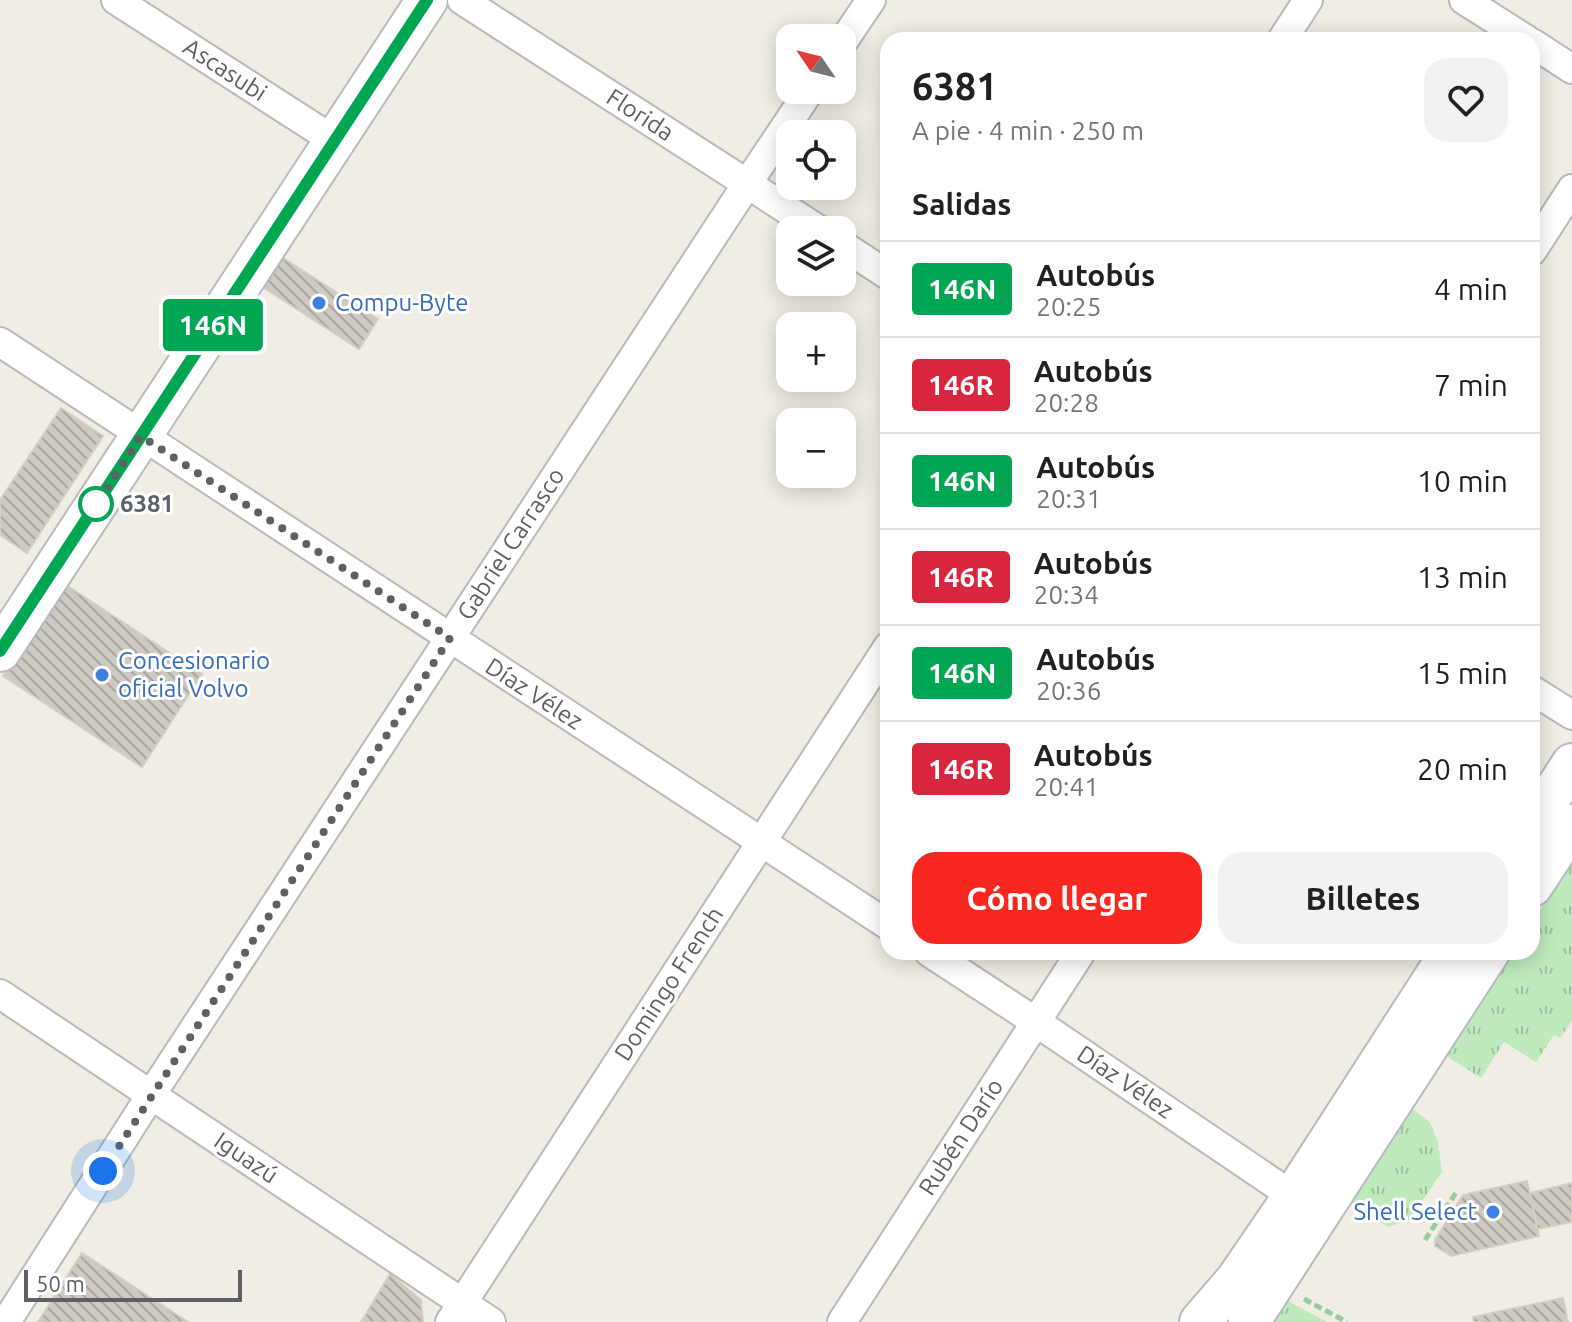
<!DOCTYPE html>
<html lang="es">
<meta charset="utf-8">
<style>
body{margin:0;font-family:Ubuntu,sans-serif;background:#f2f2f2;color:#202124;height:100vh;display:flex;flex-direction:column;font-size:30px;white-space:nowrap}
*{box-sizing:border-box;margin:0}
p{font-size:26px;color:#757577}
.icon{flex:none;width:44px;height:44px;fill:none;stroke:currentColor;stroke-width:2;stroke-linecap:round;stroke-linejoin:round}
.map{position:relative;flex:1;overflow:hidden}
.details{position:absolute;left:880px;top:32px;width:660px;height:928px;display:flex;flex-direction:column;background:#fff;border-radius:24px;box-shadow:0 4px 20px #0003}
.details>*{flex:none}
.badge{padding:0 16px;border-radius:6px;font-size:28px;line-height:52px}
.needle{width:52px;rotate:305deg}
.tools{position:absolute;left:776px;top:24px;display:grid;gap:16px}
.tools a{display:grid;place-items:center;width:80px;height:80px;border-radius:16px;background:#fff;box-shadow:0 4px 20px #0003;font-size:40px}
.scale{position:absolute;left:24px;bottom:20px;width:218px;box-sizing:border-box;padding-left:8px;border:4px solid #5c6166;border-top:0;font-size:22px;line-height:28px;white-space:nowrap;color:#5c6166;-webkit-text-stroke:6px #fff;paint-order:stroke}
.you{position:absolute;width:40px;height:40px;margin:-20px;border:6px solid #fff;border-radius:50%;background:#1a73e8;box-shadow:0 0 0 12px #1a73e833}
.map>.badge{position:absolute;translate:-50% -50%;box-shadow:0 0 0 4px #fff}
h2{padding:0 32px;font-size:30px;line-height:72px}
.round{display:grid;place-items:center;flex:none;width:84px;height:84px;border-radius:24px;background:#f2f2f2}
.overview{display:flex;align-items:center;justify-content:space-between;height:136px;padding:0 32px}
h1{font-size:38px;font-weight:700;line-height:60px}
.button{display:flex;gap:16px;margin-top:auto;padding:16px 32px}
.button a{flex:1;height:92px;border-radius:24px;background:#f92720;color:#fff;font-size:32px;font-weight:700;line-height:92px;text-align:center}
.button a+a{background:#f2f2f2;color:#202124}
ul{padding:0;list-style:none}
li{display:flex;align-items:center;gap:24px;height:96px;padding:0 32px;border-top:2px solid #e0e0e0}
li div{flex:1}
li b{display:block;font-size:30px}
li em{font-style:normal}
li .badge{min-width:88px;font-weight:700;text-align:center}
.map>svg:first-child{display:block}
.grass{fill:url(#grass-tufts)}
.building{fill:url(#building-back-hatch);stroke:#d5cec1;stroke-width:2}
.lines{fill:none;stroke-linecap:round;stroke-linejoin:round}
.street-casing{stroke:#b6babf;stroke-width:32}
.secondary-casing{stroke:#b7bbc1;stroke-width:44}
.path{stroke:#96cca3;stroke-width:5;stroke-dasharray:8 4;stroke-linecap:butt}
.street{stroke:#fff;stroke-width:28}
.secondary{stroke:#fff;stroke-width:40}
.line-casing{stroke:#fff;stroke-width:18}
.line{stroke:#00a651;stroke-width:12}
.walk{stroke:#5c6166;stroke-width:8;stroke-dasharray:0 14.4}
.shop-dot{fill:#3f7fe0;stroke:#fff;stroke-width:3}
.stop-dot{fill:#fff;stroke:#00a651;stroke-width:4}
.labels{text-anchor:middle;stroke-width:6;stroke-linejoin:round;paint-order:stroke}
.street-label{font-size:24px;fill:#5c6166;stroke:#fff}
.shop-label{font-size:24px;fill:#366cbe;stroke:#fff;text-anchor:start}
.stop-label{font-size:24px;font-weight:bold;fill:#5c6166;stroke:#fff;text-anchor:start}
</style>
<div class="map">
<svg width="1572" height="1322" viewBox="0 0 1572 1322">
<defs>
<pattern id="grass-tufts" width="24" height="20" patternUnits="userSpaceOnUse" patternTransform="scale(2)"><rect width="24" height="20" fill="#c0eabe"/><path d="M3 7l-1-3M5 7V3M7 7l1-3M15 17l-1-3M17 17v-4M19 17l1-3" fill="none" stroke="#9fc19e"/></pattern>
<pattern id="building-back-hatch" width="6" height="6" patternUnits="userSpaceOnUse" patternTransform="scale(2)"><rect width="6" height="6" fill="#cdc9c3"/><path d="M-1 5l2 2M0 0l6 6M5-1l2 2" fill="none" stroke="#aaa7a2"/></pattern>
</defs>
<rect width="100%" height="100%" fill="#f0ede4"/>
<!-- grass -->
<path class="grass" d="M 1572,861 L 1572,1021 L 1560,1038 L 1554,1035 L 1536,1062 L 1504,1042 L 1481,1078 L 1445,1055 L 1512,952 L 1532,952 L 1532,922 Z
M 1411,1108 L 1430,1122 L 1438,1142 L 1442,1172 L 1409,1220 L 1388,1227 L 1350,1202 Z
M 1286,1300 L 1327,1322 L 1271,1322 Z"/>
<!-- building -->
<path class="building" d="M 280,256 L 378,319 L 359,349 L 261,286 Z
M 61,408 L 103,436 L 27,553 L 0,535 L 0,500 Z
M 63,583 L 202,674 L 142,767 L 3,676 Z
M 1527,1181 L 1539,1236 L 1451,1256 L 1435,1246 L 1435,1240 L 1463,1195 Z
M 1572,1183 L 1572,1222 L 1537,1229 L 1530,1193 Z
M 82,1253 L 188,1322 L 38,1322 Z
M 390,1274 L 421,1300 L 423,1322 L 361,1322 Z
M 1563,1298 L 1568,1322 L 1474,1322 L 1473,1317 Z"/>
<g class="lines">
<defs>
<path id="street" d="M 116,0 L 335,141
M 462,0 L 819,230
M 1464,0 L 1527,40
M 1282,40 L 1308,0
M 842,43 L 871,0
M 1532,43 L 1572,69
M 842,245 L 888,275
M 1532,251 L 1572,189
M 0,342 L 888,925
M 1532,690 L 1572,715
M 929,952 L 1036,1022 L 1306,1205
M 0,994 L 491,1322
M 6,1322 L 151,1095 L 747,184 L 810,90
M 450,1322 L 888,647
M 842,1322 L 1081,952"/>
<path id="secondary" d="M 0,651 L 427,0
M 1532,826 L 1572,764
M 1532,886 L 1572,825
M 1200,1322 L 1237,1279 L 1293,1197 L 1451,952
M 1249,1322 L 1489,952"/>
</defs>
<!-- street casing -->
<use href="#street" class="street-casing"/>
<!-- secondary casing -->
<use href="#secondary" class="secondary-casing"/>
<!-- path -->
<path class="path" d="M 1425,1240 L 1457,1191
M 1304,1299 L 1347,1322"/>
<!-- street -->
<use href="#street" class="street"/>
<!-- secondary -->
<use href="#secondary" class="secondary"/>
</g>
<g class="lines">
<defs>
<path id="line" d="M 0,651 L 427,0"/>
</defs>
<!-- line casing -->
<use href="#line" class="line-casing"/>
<!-- line -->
<use href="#line" class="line"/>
<!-- walk -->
<path class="walk" d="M 96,504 L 94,508 L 141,436 L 450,638 L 103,1171"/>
</g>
<!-- markers -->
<g class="shop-dot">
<circle cx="319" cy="303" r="8"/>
<circle cx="102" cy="675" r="8"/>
<circle cx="1493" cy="1212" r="8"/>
</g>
<circle class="stop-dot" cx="96" cy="504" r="16"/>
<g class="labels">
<!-- street labels -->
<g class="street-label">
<text transform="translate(225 70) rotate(33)" y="8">Ascasubi</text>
<text transform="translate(640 115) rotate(33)" y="8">Florida</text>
<text transform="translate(511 544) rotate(-57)" y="8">Gabriel Carrasco</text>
<text transform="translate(534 694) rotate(33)" y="8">Díaz Vélez</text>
<text transform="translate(669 984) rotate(-57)" y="8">Domingo French</text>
<text transform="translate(1125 1082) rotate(34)" y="8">Díaz Vélez</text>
<text transform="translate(961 1137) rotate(-57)" y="8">Rubén Darío</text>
<text transform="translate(246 1158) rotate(34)" y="8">Iguazú</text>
</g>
<!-- shop labels -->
<g class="shop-label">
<text x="335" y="311">Compu-Byte</text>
<text x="118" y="669">Concesionario<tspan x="118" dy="28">oficial Volvo</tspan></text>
<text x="1477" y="1220" text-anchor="end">Shell Select</text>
</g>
<!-- stop labels -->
<g class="stop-label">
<text x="120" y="512">6381</text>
</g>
</g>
</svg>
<div class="tools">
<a><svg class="needle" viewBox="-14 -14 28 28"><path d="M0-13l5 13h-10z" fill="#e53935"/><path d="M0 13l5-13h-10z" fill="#757577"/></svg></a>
<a><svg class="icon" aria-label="locate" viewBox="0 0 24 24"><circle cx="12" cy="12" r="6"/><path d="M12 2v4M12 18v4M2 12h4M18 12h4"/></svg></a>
<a><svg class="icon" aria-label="layers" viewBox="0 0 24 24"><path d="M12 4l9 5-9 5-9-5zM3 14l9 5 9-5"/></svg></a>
<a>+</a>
<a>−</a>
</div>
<div class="scale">50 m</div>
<div class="you" style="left:103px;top:1171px"></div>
<b class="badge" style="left:213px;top:325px;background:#00a651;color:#fff">146N</b>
<section class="details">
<div class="overview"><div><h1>6381</h1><p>A pie · 4 min · 250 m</p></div><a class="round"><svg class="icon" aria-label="heart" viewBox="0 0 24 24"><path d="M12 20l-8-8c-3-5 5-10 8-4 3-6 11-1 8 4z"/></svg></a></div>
<h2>Salidas</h2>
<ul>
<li><span class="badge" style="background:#00a651;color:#fff">146N</span><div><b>Autobús</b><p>20:25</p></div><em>4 min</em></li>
<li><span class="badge" style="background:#d7263d;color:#fff">146R</span><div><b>Autobús</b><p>20:28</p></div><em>7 min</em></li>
<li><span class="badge" style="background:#00a651;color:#fff">146N</span><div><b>Autobús</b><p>20:31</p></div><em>10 min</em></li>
<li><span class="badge" style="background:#d7263d;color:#fff">146R</span><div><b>Autobús</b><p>20:34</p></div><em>13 min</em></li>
<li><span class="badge" style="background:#00a651;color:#fff">146N</span><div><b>Autobús</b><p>20:36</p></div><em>15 min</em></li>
<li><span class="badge" style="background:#d7263d;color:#fff">146R</span><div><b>Autobús</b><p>20:41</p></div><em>20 min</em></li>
</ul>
<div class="button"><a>Cómo llegar</a><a>Billetes</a></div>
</section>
</div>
